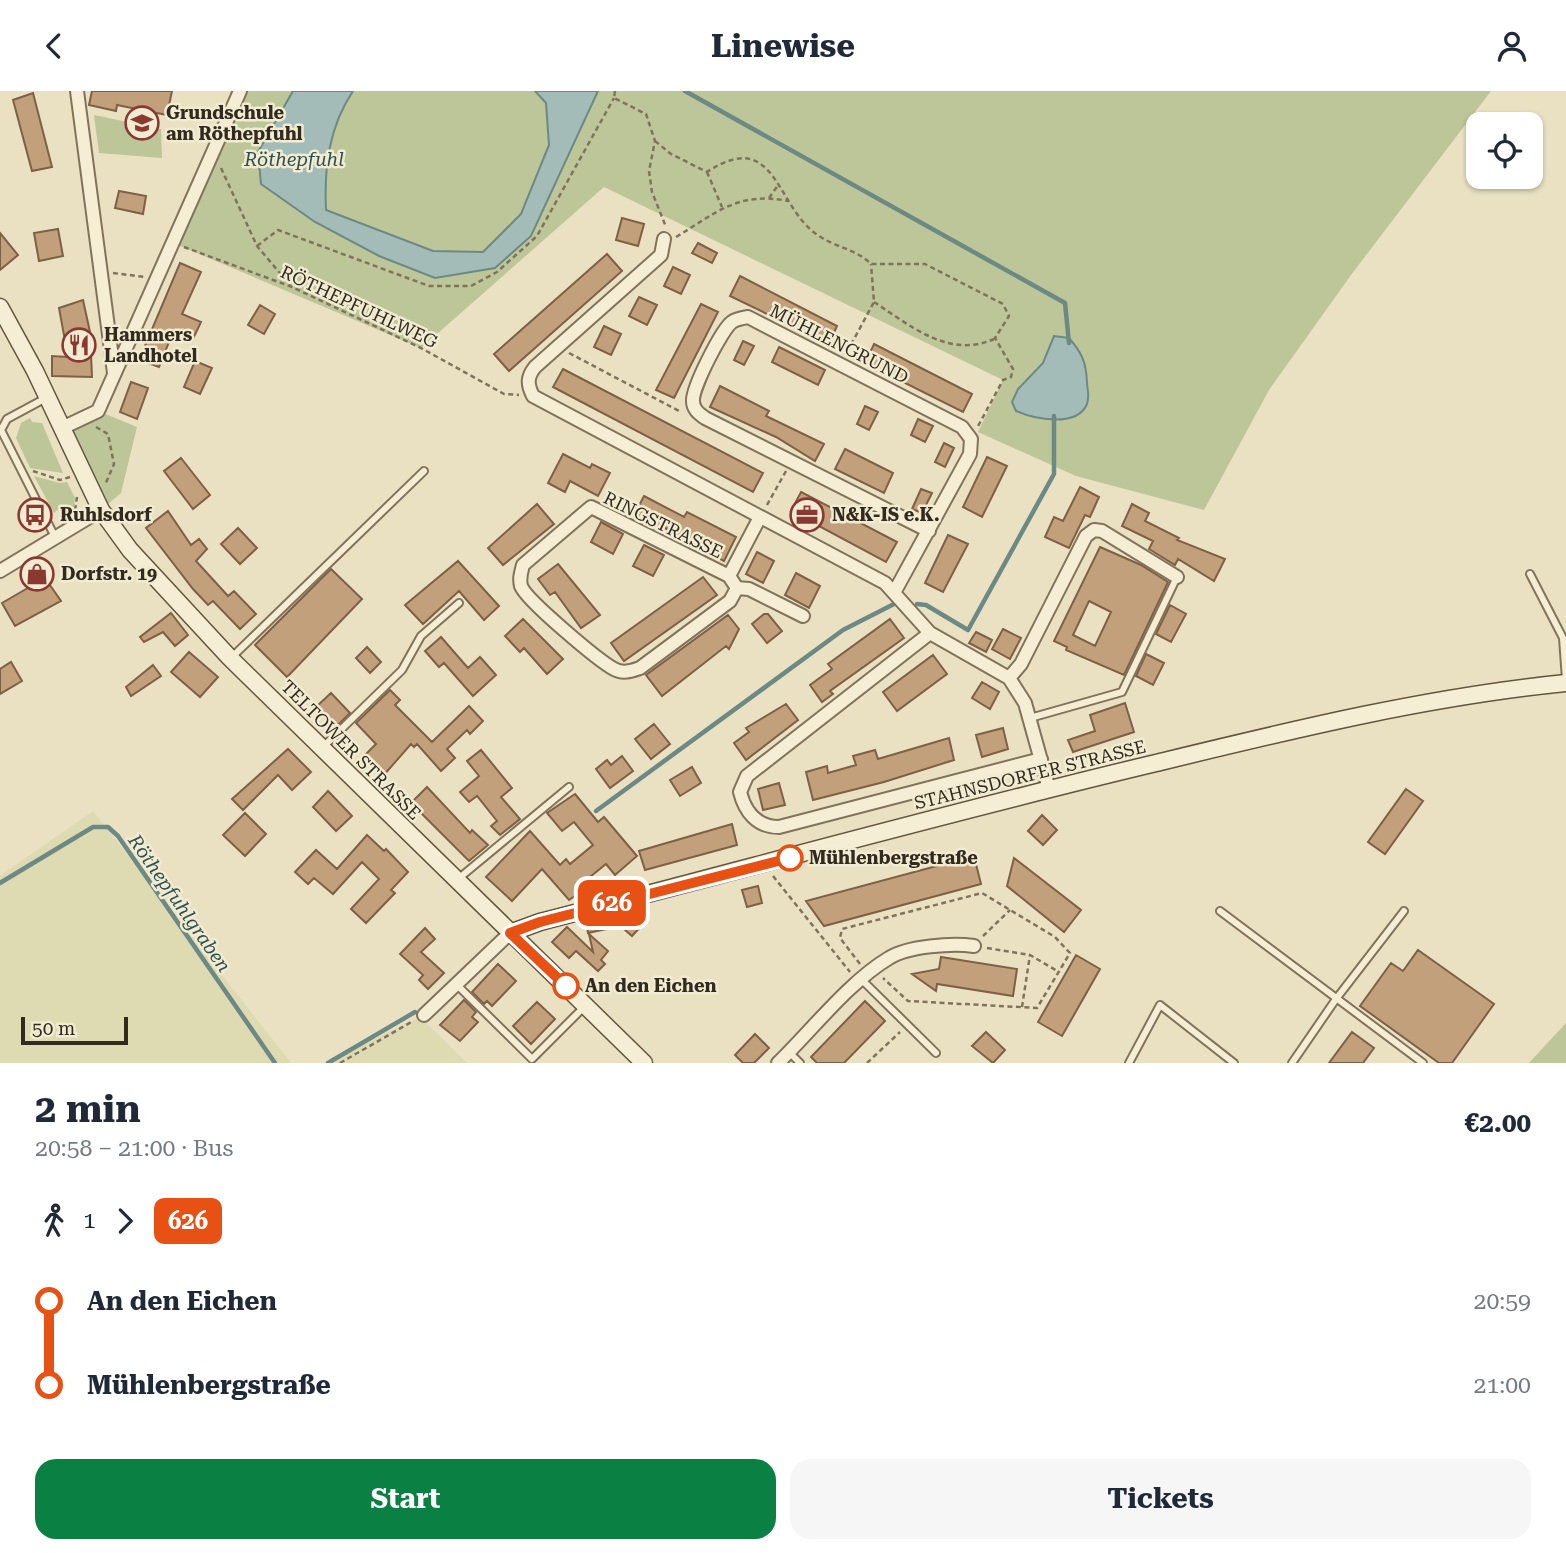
<!DOCTYPE html>
<meta charset="utf-8">
<style>
body{margin:0;font-family:"Roboto Serif",serif;background:#f6f6f7;color:#1f2937;height:100vh;display:flex;flex-direction:column;font-size:26px;white-space:nowrap}
*{box-sizing:border-box;margin:0}
p{font-size:23px;color:#747a83}
.icon{flex:none;width:38px;height:38px;fill:none;stroke:currentColor;stroke-width:2;stroke-linecap:round;stroke-linejoin:round}
.map{position:relative;height:972px;overflow:hidden}
.sheet{display:flex;flex-direction:column;background:#fff;flex:1}
.sheet>*{flex:none}
.badge{padding:0 14px;border-radius:10px;font-size:24px;line-height:46px}
.buttons{position:absolute;left:1466px;top:21px;display:grid;gap:14px}
.buttons a{display:grid;place-items:center;width:77px;height:77px;border-radius:14px;background:#fff;box-shadow:0 2px 5px #0004;font-size:35px}
.scale{position:absolute;left:21px;bottom:18px;width:107px;box-sizing:border-box;padding-left:7px;border:4px solid #322a1e;border-top:0;font-size:19px;line-height:24px;white-space:nowrap;color:#322a1e;-webkit-text-stroke:5px #f1ebd1;paint-order:stroke}
.map>.badge{position:absolute;translate:-50% -50%;box-shadow:0 0 0 4px #fff}
.legs{display:flex;align-items:center;gap:10px;height:77px;padding:0 35px;font-size:23px}
.legs p{margin-inline-start:auto}
.headline{display:flex;align-items:center;justify-content:space-between;height:119px;padding:0 35px}
h1{font-size:38px;font-weight:700;line-height:52px}
.primary-button{display:flex;gap:14px;margin-top:auto;padding:14px 35px}
.primary-button a{flex:1;height:80px;border-radius:21px;background:#0b8043;color:#fff;font-size:28px;font-weight:700;line-height:80px;text-align:center}
.primary-button a+a{background:#f6f6f7;color:#1f2937}
ul{padding:0 35px;list-style:none}
li{display:flex;align-items:center;gap:24px;height:84px;font-size:26px}
li i{display:grid;place-items:center;width:10px;height:100%;margin:0 9px;background:currentColor}
li i::after{content:'';width:18px;height:18px;margin:-9px;border:5px solid;border-radius:50%;background:#fff}
li p{margin-inline-start:auto}
li:first-child i{background:linear-gradient(#0000 50%,currentColor 0)}
li:last-child i{background:linear-gradient(currentColor 50%,#0000 0)}
header{display:flex;justify-content:space-between;align-items:center;height:91px;padding:0 35px;background:#fff;font-size:32px;font-weight:700}
.map>svg:first-child{display:block}
.farmland{fill:#dedab1}
.green{fill:#bcc698}
.water{fill:#a4bcb7;stroke:#6c8984;stroke-width:2}
.lines{fill:none;stroke-linecap:round;stroke-linejoin:round}
.stream{stroke:#6c8984;stroke-width:4.5}
.building{fill:#c3a07c;stroke:#7e6044;stroke-width:2;fill-rule:evenodd}
.lane-casing{stroke:#81735b;stroke-width:10}
.street-casing{stroke:#81735b;stroke-width:16}
.secondary-casing{stroke:#63543e;stroke-width:19}
.path{stroke:#81735b;stroke-width:2.5;stroke-dasharray:5 3.5;stroke-linecap:butt}
.lane{stroke:#f5eed4;stroke-width:6}
.street{stroke:#f5eed4;stroke-width:12}
.secondary{stroke:#f5eed4;stroke-width:16}
.line-1-casing{stroke:#fff;stroke-width:16}
.line-1{stroke:#e75113;stroke-width:10}
.stop-1-dot{fill:#fff;stroke:#e75113;stroke-width:3.5}
.labels{text-anchor:middle;stroke-width:5;stroke-linejoin:round;paint-order:stroke}
.poi-label{font-size:18px;font-weight:bold;fill:#322a1e;stroke:#f1ebd1;text-anchor:start}
.street-label{font-size:18px;fill:#322a1e;stroke:#f1ebd1}
.stop-label{font-size:18px;font-weight:bold;fill:#322a1e;stroke:#f1ebd1;text-anchor:start}
.water-label{font-size:19px;font-style:italic;fill:#2f5051;stroke:#f1ebd1}
</style>
<header><svg class="icon" aria-label="back" viewBox="0 0 24 24"><path d="M15 5l-7 7 7 7"/></svg>Linewise<svg class="icon" aria-label="person" viewBox="0 0 24 24"><circle cx="12" cy="8" r="4"/><path d="M4 21q1-7 8-7t8 7"/></svg></header>
<div class="map">
<svg width="1566" height="972" viewBox="0 0 1566 972">
<rect width="100%" height="100%" fill="#e9e1c2"/>
<!-- farmland -->
<path class="farmland" d="M 93,720 L 291,972 L 0,972 L 0,785 Z
M 420,926 L 467,972 L 324,972 Z"/>
<!-- green -->
<path class="green" d="M 240,0 L 293,0 L 258,61 L 262,93 L 435,187 L 530,145 L 598,0 L 1491,0 L 1351,184 L 1269,299 L 1204,419 L 1076,385 L 978,341 L 1003,289 L 604,96 L 421,257 L 171,151 Z
M 353,0 L 535,0 L 546,12 L 549,54 L 521,123 L 483,161 L 433,160 L 325,119 C 325,75 328,38 353,0 Z
M 94,24 L 161,38 L 162,67 L 99,62 Z
M 98,320 L 137,336 L 121,402 L 101,419 L 62,337 Z
M 30,327 L 32,331 L 42,332 L 63,382 L 30,377 L 16,347 L 21,332 Z
M 34,385 L 60,392 L 67,391 L 75,407 L 74,417 L 67,422 L 57,419 L 54,422 Z
M 1566,932 L 1566,972 L 1529,972 Z"/>
<!-- water -->
<path class="water" d="M 293,0 L 353,0 C 329,36 324,76 326,119 L 433,160 L 483,161 L 521,123 L 549,54 L 546,12 L 535,0 L 598,0 L 531,145 L 495,177 L 435,187 L 379,165 L 315,131 L 261,93 L 258,61 Z
M 1054,245 L 1069,247 C 1082,262 1086,271 1087,291 C 1087,299 1090,304 1087,313 C 1077,337 1034,328 1016,320 L 1012,311 L 1018,298 L 1043,272 Z"/>
<g class="lines">
<!-- stream -->
<path class="stream" d="M 685,0 L 1065,212 L 1069,252
M 917,513 L 926,514 L 968,539 L 1054,383 L 1054,325
M 596,720 L 843,539 L 894,513
M 0,792 L 93,736 L 108,736 L 118,745 L 275,972
M 328,972 L 415,921"/>
</g>
<!-- building -->
<path class="building" d="M 92,0 L 172,0 L 167,24 L 117,14 L 116,20 L 89,14 Z
M 33,2 L 52,76 L 32,80 L 13,9 Z
M 119,100 L 146,105 L 143,123 L 115,117 Z
M 622,127 L 644,133 L 638,155 L 616,149 Z
M 58,138 L 63,165 L 39,170 L 34,142 Z
M 0,142 L 18,164 L 0,179 Z
M 698,152 L 717,162 L 712,172 L 692,162 Z
M 607,163 L 622,180 L 509,280 L 494,263 Z
M 180,172 L 201,181 L 182,223 L 201,231 L 192,250 L 173,241 L 159,276 L 139,269 Z
M 673,176 L 690,184 L 681,203 L 664,195 Z
M 740,185 L 837,235 L 829,253 L 730,205 Z
M 639,206 L 657,214 L 647,234 L 629,225 Z
M 83,209 L 90,241 L 92,286 L 52,285 L 52,265 L 68,266 L 59,217 Z
M 701,213 L 718,221 L 674,307 L 656,299 Z
M 260,214 L 275,223 L 264,243 L 248,234 Z
M 604,235 L 621,243 L 611,264 L 594,256 Z
M 743,250 L 754,255 L 744,274 L 734,269 Z
M 874,253 L 972,303 L 963,321 L 865,272 Z
M 779,256 L 825,279 L 818,294 L 772,271 Z
M 195,270 L 212,277 L 200,303 L 184,296 Z
M 563,278 L 763,382 L 753,401 L 553,296 Z
M 131,291 L 148,297 L 137,328 L 120,321 Z
M 720,295 L 769,320 L 766,325 L 824,353 L 815,370 L 776,346 L 710,316 Z
M 865,315 L 878,321 L 869,339 L 857,333 Z
M 918,328 L 933,335 L 925,351 L 911,344 Z
M 944,352 L 954,357 L 945,376 L 935,371 Z
M 845,358 L 893,382 L 884,402 L 835,378 Z
M 563,363 L 590,377 L 592,373 L 610,382 L 598,405 L 570,390 L 565,401 L 548,392 Z
M 987,366 L 1007,375 L 982,426 L 963,416 Z
M 181,367 L 210,404 L 193,418 L 164,380 Z
M 1080,396 L 1099,406 L 1090,426 L 1085,424 L 1069,457 L 1045,446 L 1054,426 L 1063,430 Z
M 921,398 L 932,402 L 922,422 L 912,418 Z
M 801,401 L 897,451 L 886,471 L 791,420 Z
M 644,405 L 684,426 L 687,421 L 736,446 L 724,470 L 664,436 L 669,442 L 634,424 Z
M 537,413 L 554,433 L 503,474 L 488,457 Z
M 1132,413 L 1149,422 L 1145,430 L 1179,447 L 1177,449 L 1225,468 L 1214,490 L 1178,468 L 1175,474 L 1149,458 L 1153,450 L 1122,435 Z
M 168,420 L 191,454 L 199,448 L 207,458 L 196,470 L 228,505 L 234,500 L 256,523 L 240,538 L 213,510 L 208,514 L 193,498 L 146,437 Z
M 601,431 L 623,443 L 613,463 L 591,451 Z
M 238,437 L 257,457 L 240,473 L 221,453 Z
M 948,444 L 968,453 L 943,501 L 925,492 Z
M 644,454 L 664,464 L 653,485 L 633,475 Z
M 1100,456 L 1141,474 L 1168,491 L 1124,584 L 1066,559 L 1067,556 L 1054,550 ZM 1089,510 L 1111,521 L 1095,555 L 1073,544 Z
M 757,461 L 774,470 L 763,492 L 746,483 Z
M 458,470 L 499,515 L 484,529 L 459,500 L 423,533 L 405,514 Z
M 558,473 L 600,524 L 581,537 L 555,501 L 550,504 L 538,488 Z
M 331,478 L 362,508 L 287,586 L 255,554 Z
M 796,482 L 820,495 L 809,517 L 785,504 Z
M 703,486 L 717,504 L 624,570 L 611,552 Z
M 45,487 L 61,510 L 15,535 L 2,512 Z
M 1170,514 L 1186,523 L 1171,551 L 1156,543 Z
M 171,522 L 188,544 L 175,555 L 163,541 L 144,551 L 140,546 Z
M 764,523 L 768,523 L 782,540 L 767,552 L 752,533 Z
M 728,524 L 739,538 L 729,558 L 726,555 L 662,605 L 646,584 Z
M 523,528 L 563,568 L 547,583 L 524,557 L 520,561 L 505,545 Z
M 890,528 L 904,547 L 830,600 L 833,603 L 822,611 L 810,594 L 832,578 L 828,573 Z
M 1003,538 L 1021,547 L 1010,568 L 992,558 Z
M 976,541 L 992,549 L 986,561 L 969,552 Z
M 441,546 L 468,577 L 480,566 L 496,584 L 473,605 L 444,572 L 439,576 L 425,560 Z
M 367,556 L 381,571 L 370,582 L 356,567 Z
M 189,561 L 218,586 L 200,606 L 171,581 Z
M 1146,563 L 1164,572 L 1153,594 L 1136,585 Z
M 933,564 L 947,583 L 897,620 L 883,601 Z
M 11,571 L 22,590 L 0,603 L 0,578 Z
M 153,574 L 161,585 L 131,605 L 126,596 Z
M 982,591 L 999,601 L 990,618 L 972,607 Z
M 390,599 L 400,609 L 395,614 L 432,651 L 469,615 L 483,630 L 470,643 L 467,639 L 447,658 L 455,667 L 441,680 L 417,653 L 414,656 L 411,653 L 383,685 L 363,666 L 376,653 L 356,632 Z
M 331,602 L 350,622 L 335,637 L 315,617 Z
M 1125,612 L 1134,641 L 1073,661 L 1068,649 L 1095,640 L 1090,624 Z
M 786,613 L 798,629 L 746,669 L 734,652 L 749,641 L 746,637 Z
M 654,633 L 670,653 L 651,668 L 635,648 Z
M 1003,637 L 1008,658 L 982,666 L 976,644 Z
M 949,647 L 954,669 L 884,691 L 813,709 L 806,681 L 827,675 L 828,682 L 856,674 L 853,665 L 875,659 L 878,668 Z
M 288,658 L 311,681 L 292,699 L 278,684 L 243,719 L 232,708 Z
M 481,659 L 512,697 L 501,706 L 520,728 L 500,744 L 491,735 L 497,730 L 477,705 L 469,711 L 460,701 L 479,685 L 467,670 Z
M 622,665 L 633,680 L 610,697 L 596,678 L 607,669 L 611,674 Z
M 692,676 L 701,692 L 680,705 L 670,689 Z
M 779,692 L 785,714 L 763,719 L 758,698 Z
M 427,696 L 470,742 L 472,739 L 488,754 L 469,770 L 411,712 Z
M 1406,698 L 1423,710 L 1385,763 L 1368,751 Z
M 328,700 L 352,725 L 336,740 L 313,716 Z
M 575,703 L 598,731 L 604,726 L 637,765 L 615,784 L 606,773 L 585,790 L 590,795 L 569,809 L 542,778 L 512,810 L 486,786 L 530,740 L 560,774 L 566,768 L 570,773 L 593,754 L 574,731 L 562,740 L 547,722 Z
M 245,722 L 266,743 L 245,765 L 223,744 Z
M 1042,724 L 1057,739 L 1043,754 L 1028,740 Z
M 732,733 L 737,754 L 645,779 L 639,760 Z
M 367,744 L 384,760 L 386,758 L 408,781 L 391,799 L 395,802 L 366,832 L 351,818 L 379,788 L 362,771 L 333,803 L 314,787 L 308,793 L 295,781 L 316,759 L 337,778 Z
M 974,765 L 981,793 L 824,835 L 806,810 Z
M 1014,767 L 1081,819 L 1064,841 L 1007,795 Z
M 758,795 L 762,812 L 747,816 L 742,799 Z
M 630,819 L 644,832 L 632,845 L 617,832 Z
M 608,825 L 611,837 L 588,842 L 586,830 Z
M 567,836 L 593,861 L 589,843 L 608,860 L 601,869 L 605,873 L 598,880 L 576,860 L 569,867 L 552,851 Z
M 425,837 L 435,848 L 421,861 L 444,882 L 428,898 L 419,889 L 423,884 L 400,863 Z
M 1418,859 L 1494,913 L 1452,972 L 1439,972 L 1360,915 L 1391,872 L 1403,880 Z
M 1076,864 L 1100,878 L 1062,945 L 1038,931 Z
M 941,866 L 1017,878 L 1013,905 L 937,893 L 936,900 L 912,883 L 939,878 Z
M 498,873 L 516,890 L 492,915 L 487,910 L 484,913 L 472,901 Z
M 464,909 L 476,921 L 472,926 L 478,931 L 460,950 L 440,934 Z
M 865,910 L 885,930 L 844,972 L 817,972 L 811,966 Z
M 537,911 L 555,928 L 531,953 L 513,935 Z
M 986,941 L 1005,959 L 993,972 L 972,955 Z
M 1352,941 L 1374,957 L 1363,972 L 1329,972 Z
M 755,943 L 769,957 L 754,972 L 743,972 L 735,964 Z"/>
<g class="lines">
<defs>
<path id="lane" d="M 46,307 L 7,328 L 1,339 L 55,446
M 1530,483 L 1563,547 L 1566,589
M 232,566 L 424,380
M 1030,627 L 1122,601 L 1177,486
M 323,656 L 402,579 L 421,545 L 459,512
M 458,788 L 569,696
M 1220,820 L 1423,972
M 862,889 L 936,962
M 457,894 L 532,968 L 584,916
M 789,961 L 800,972
M 1129,972 L 1160,914 L 1234,972
M 1292,972 L 1336,908 L 1404,820"/>
<path id="street" d="M 77,0 L 114,282
M 664,148 L 661,164 L 535,276 C 527,286 527,293 533,305 L 885,492 L 930,542 L 1009,587 L 1025,612 L 1049,698
M 62,337 L 98,320 L 240,0
M 591,416 L 729,485 L 737,497 L 730,510 L 640,577 C 631,580 623,583 614,578 C 599,570 526,509 521,495 C 519,487 521,482 523,474 Z
M 0,480 L 101,419
M 729,485 L 760,426
M 737,497 L 749,498 L 803,525
M 895,500 L 970,363 L 971,348 L 962,336 L 748,226 C 742,227 736,228 732,231 C 722,238 692,297 693,310 C 693,318 698,322 705,327 L 929,440
M 930,542 L 747,685 L 740,701 C 745,721 757,736 779,736 L 1041,668
M 1009,587 L 1021,573 L 1086,445 L 1094,439 L 1102,440 L 1177,486
M 424,924 L 510,842
M 778,972 C 812,939 849,891 889,867 C 908,855 952,852 974,855"/>
<path id="secondary" d="M 0,216 L 35,280 L 101,419 L 130,459 L 230,567 L 644,972
M 510,842 L 540,831 C 746,778 950,721 1156,672 C 1292,639 1426,606 1566,592"/>
</defs>
<!-- lane casing -->
<use href="#lane" class="lane-casing"/>
<!-- street casing -->
<use href="#street" class="street-casing"/>
<!-- secondary casing -->
<use href="#secondary" class="secondary-casing"/>
<!-- path -->
<path class="path" d="M 615,0 L 614,7 L 646,23 L 655,50 L 649,80 L 652,101 L 666,136
M 655,50 L 671,63 L 707,81 C 777,35 775,117 819,145 C 837,157 856,158 871,173 L 925,173 L 1003,213 L 1009,225 L 995,247 L 1013,278 L 1011,286 L 1003,289 L 977,337
M 221,77 L 257,155 L 290,194
M 707,81 L 722,116
M 769,107 L 779,93
M 676,146 C 716,122 738,100 788,110
M 257,155 L 278,139 L 429,195 L 471,195 L 497,181 L 537,145 L 614,7
M 184,156 L 292,196 L 421,257 L 504,303 L 519,304
M 113,182 L 145,186
M 874,211 C 911,235 949,268 994,248
M 847,261 L 874,211 L 871,173
M 569,262 L 681,321
M 96,336 L 108,343 L 114,373 L 105,394
M 33,380 L 60,389 L 70,386
M 767,414 L 786,380
M 75,419 L 77,406
M 773,785 L 850,881
M 983,845 L 1010,819
M 987,857 L 1030,864 L 1059,881
M 860,873 L 840,847 L 842,838 L 982,802 L 1055,846 L 1070,862 L 1037,917 L 908,910 L 883,887
M 1022,916 L 1030,864
M 340,972 L 413,930
M 867,972 L 900,941"/>
<!-- lane -->
<use href="#lane" class="lane"/>
<!-- street -->
<use href="#street" class="street"/>
<!-- secondary -->
<use href="#secondary" class="secondary"/>
</g>
<g class="lines">
<defs>
<path id="line-1" d="M 566,895 L 510,842 L 540,831 L 790,767"/>
</defs>
<!-- line-1 casing -->
<use href="#line-1" class="line-1-casing"/>
<!-- line-1 -->
<use href="#line-1" class="line-1"/>
</g>
<!-- icons -->
<defs>
<symbol id="school-ring" viewBox="-11 -11 22 22"><circle r="9.5" fill="#f1ebd1" stroke="#8a3831" stroke-width="1.5"/><path d="M0-5L7-2L0 1L-7-2ZM-4 1L0 2.5L4 1V4Q0 6-4 4Z" fill="#8a3831"/></symbol>
<symbol id="restaurant-ring" viewBox="-11 -11 22 22"><circle r="9.5" fill="#f1ebd1" stroke="#8a3831" stroke-width="1.5"/><path d="M-5-6h1v4h1v-4h1v4h1v-4h1v5L-1.5 .5V6h-2V.5L-5-1ZM5-6V6H3V1.5H1.5Q1.5-4 5-6Z" fill="#8a3831"/></symbol>
<symbol id="bus-ring" viewBox="-11 -11 22 22"><circle r="9.5" fill="#f1ebd1" stroke="#8a3831" stroke-width="1.5"/><path d="M-5-6H5V4H4V6H2V4H-2V6H-4V4H-5ZM-3.5-4V0h7V-4ZM-3.5 1.2v1.5H-2V1.2ZM2 1.2v1.5H3.5V1.2Z" fill="#8a3831"/></symbol>
<symbol id="office-ring" viewBox="-11 -11 22 22"><circle r="9.5" fill="#f1ebd1" stroke="#8a3831" stroke-width="1.5"/><path d="M-6-3h4V-5.5h4V-3h4V5H-6ZM-1-4.5V-3h2v-1.5ZM-6 0V1H6V0Z" fill="#8a3831"/></symbol>
<symbol id="shop-ring" viewBox="-11 -11 22 22"><circle r="9.5" fill="#f1ebd1" stroke="#8a3831" stroke-width="1.5"/><path d="M-5-2.5h2.3a2.7 3.5 0 0 1 5.4 0H5L5.5 6h-11ZM-1.5-2.5h3a1.5 2.3 0 0 0-3 0Z" fill="#8a3831"/></symbol>
</defs>
<g fill-rule="evenodd">
<use href="#school-ring" x="123" y="13" width="38" height="38"/>
<use href="#restaurant-ring" x="60" y="235" width="38" height="38"/>
<use href="#bus-ring" x="16" y="405" width="38" height="38"/>
<use href="#office-ring" x="788" y="405" width="38" height="38"/>
<use href="#shop-ring" x="18" y="464" width="38" height="38"/>
</g>
<!-- markers -->
<g class="stop-1-dot">
<circle cx="790" cy="767" r="12"/>
<circle cx="566" cy="895" r="12"/>
</g>
<g class="labels">
<!-- poi labels -->
<g class="poi-label">
<text x="166" y="28">Grundschule<tspan x="166" dy="21">am Röthepfuhl</tspan></text>
<text x="104" y="250">Hammers<tspan x="104" dy="21">Landhotel</tspan></text>
<text x="60" y="430">Ruhlsdorf</text>
<text x="832" y="430">N&amp;K-IS e.K.</text>
<text x="61" y="489">Dorfstr. 19</text>
</g>
<!-- street labels -->
<g class="street-label">
<text transform="translate(359 216) rotate(25)" y="6">RÖTHEPFUHLWEG</text>
<text transform="translate(839 253) rotate(27)" y="6">MÜHLENGRUND</text>
<text transform="translate(663 434) rotate(26)" y="6">RINGSTRASSE</text>
<text transform="translate(351 659) rotate(45)" y="6">TELTOWER STRASSE</text>
<text transform="translate(1030 684) rotate(-14)" y="6">STAHNSDORFER STRASSE</text>
</g>
<!-- stop labels -->
<g class="stop-label">
<text x="809" y="773">Mühlenbergstraße</text>
<text x="585" y="901">An den Eichen</text>
</g>
<!-- water labels -->
<g class="water-label">
<text x="294" y="75">Röthepfuhl</text>
<text transform="translate(180 812) rotate(55)" y="7">Röthepfuhlgraben</text>
</g>
</g>
</svg>
<div class="buttons">
<a><svg class="icon" aria-label="locate" viewBox="0 0 24 24"><circle cx="12" cy="12" r="6"/><path d="M12 2v4M12 18v4M2 12h4M18 12h4"/></svg></a>
</div>
<div class="scale">50 m</div>
<b class="badge" style="left:612px;top:812px;background:#e75113;color:#fff">626</b>
</div>
<section class="sheet">
<div class="headline"><div><h1>2 min</h1><p>20:58 – 21:00 · Bus</p></div><b>€2.00</b></div>
<div class="legs"><svg class="icon" aria-label="walk" viewBox="0 0 24 24"><circle cx="13" cy="4" r="2"/><path d="M13 8l-2 6 4 7M11 14l-3 7M7 12l3-4h3l4 4"/></svg>1<svg class="icon" aria-label="forward" viewBox="0 0 24 24"><path d="M9 5l7 7-7 7"/></svg><b class="badge" style="background:#e75113;color:#fff">626</b></div>
<ul>
<li><i style="color:#e75113"></i><b>An den Eichen</b><p>20:59</p></li>
<li><i style="color:#e75113"></i><b>Mühlenbergstraße</b><p>21:00</p></li>
</ul>
<div class="primary-button"><a>Start</a><a>Tickets</a></div>
</section>
